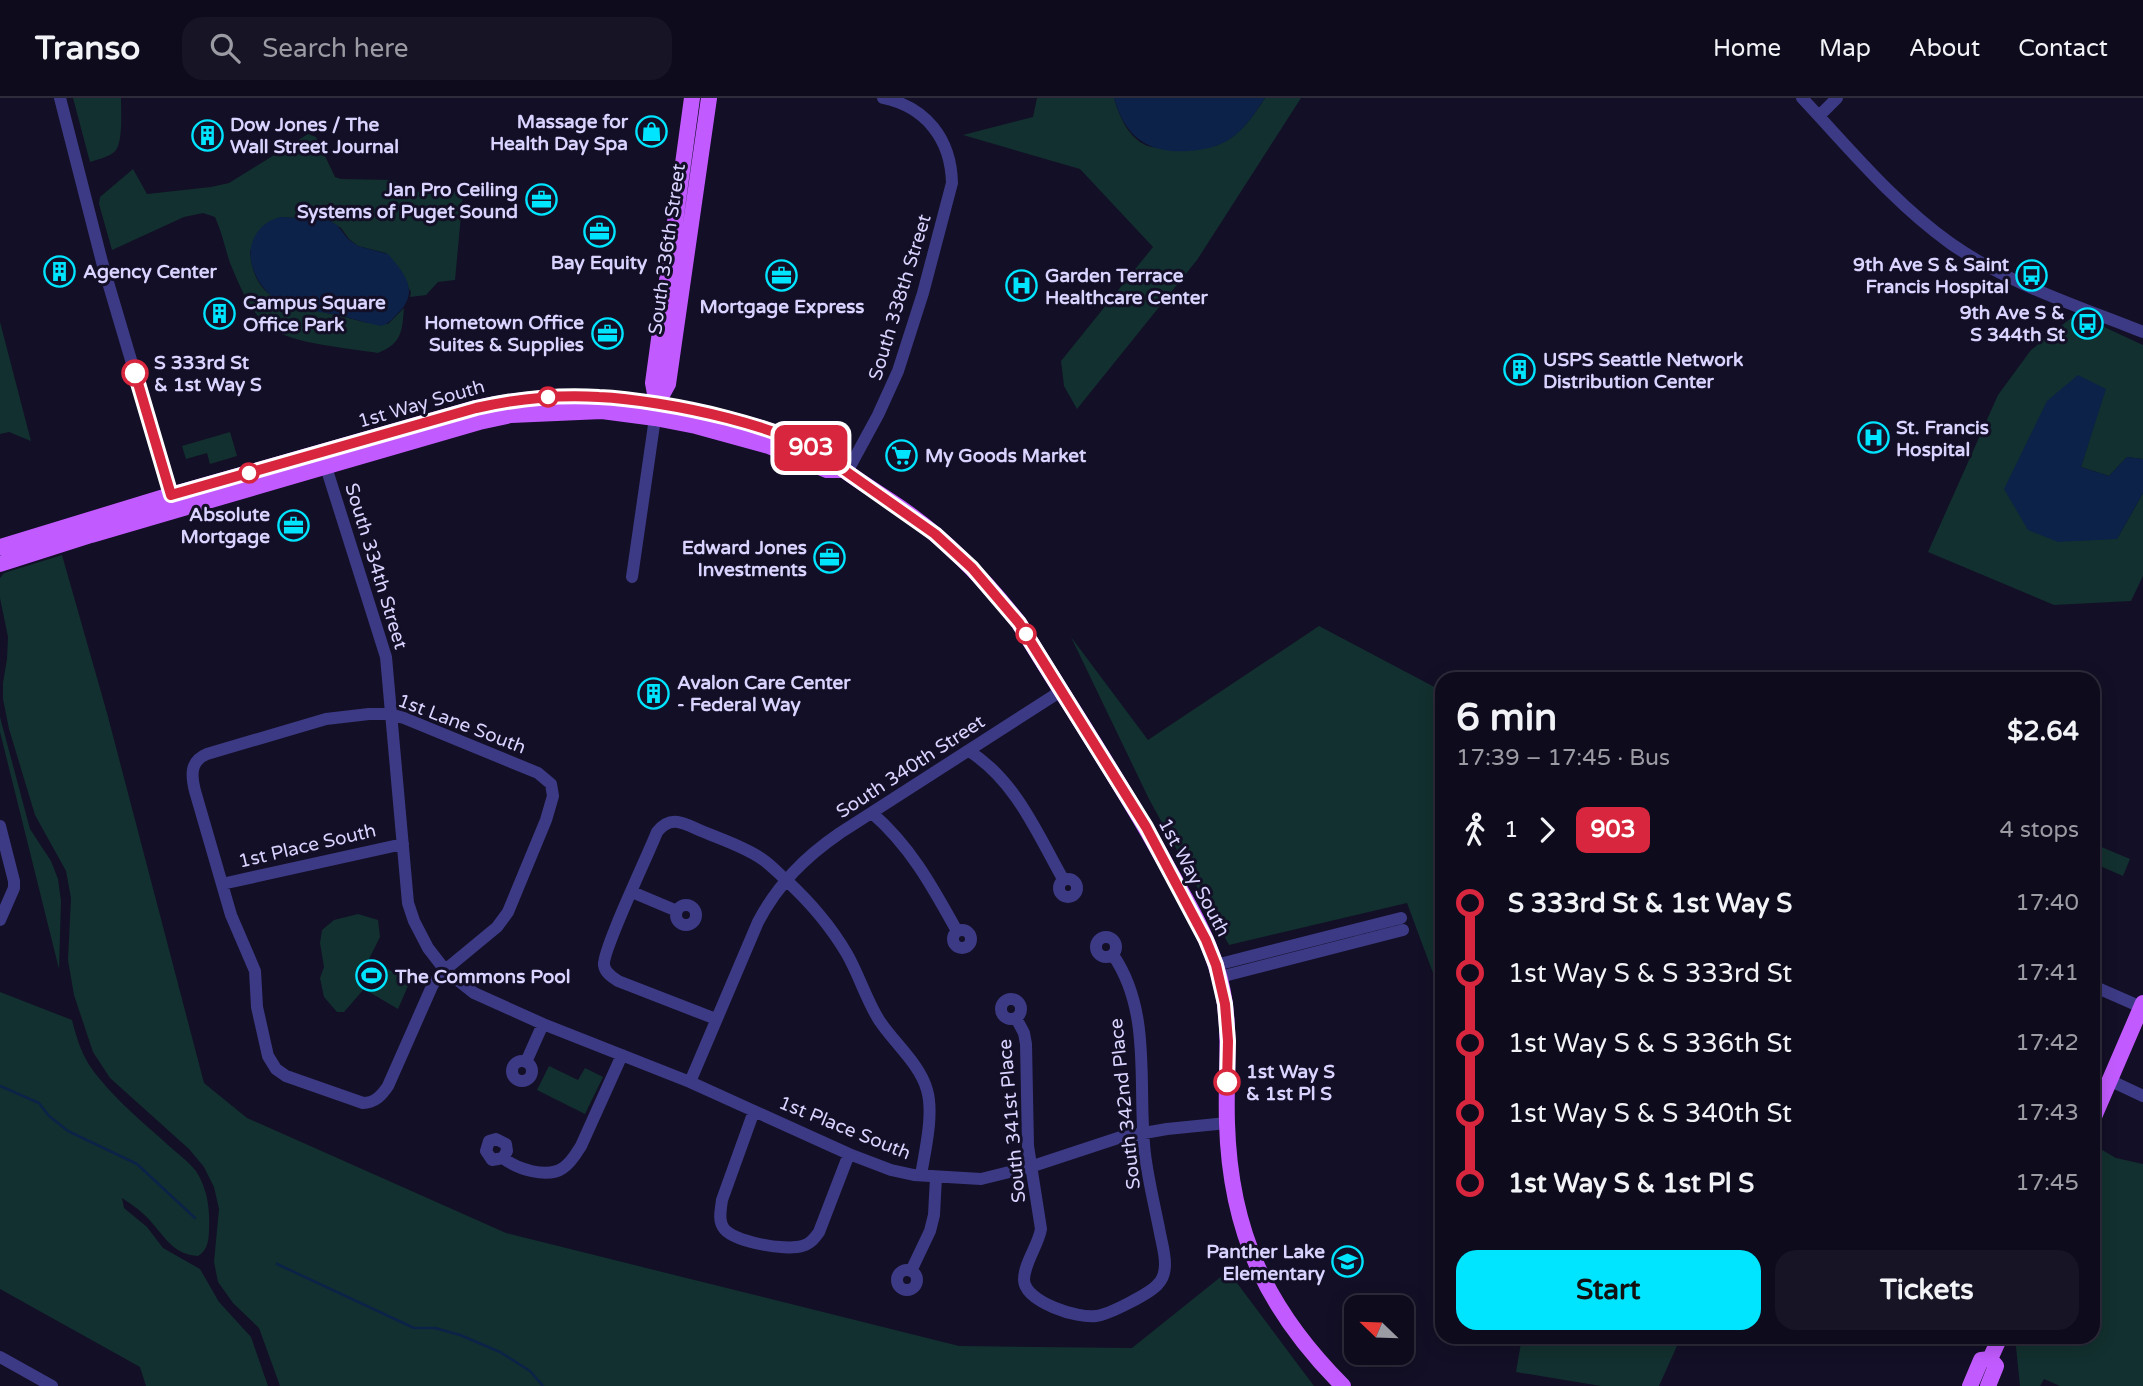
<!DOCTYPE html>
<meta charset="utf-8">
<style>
body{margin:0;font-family:"Varela Round",sans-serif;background:#171425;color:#f1f3f6;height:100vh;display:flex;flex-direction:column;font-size:26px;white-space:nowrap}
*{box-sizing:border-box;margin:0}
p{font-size:23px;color:#9b9ba3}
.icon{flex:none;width:38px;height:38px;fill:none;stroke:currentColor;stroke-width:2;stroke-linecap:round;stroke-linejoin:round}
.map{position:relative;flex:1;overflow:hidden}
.details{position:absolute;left:1435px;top:574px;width:665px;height:672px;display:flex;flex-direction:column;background:#0e0b1c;border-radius:21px;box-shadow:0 4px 18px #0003,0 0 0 2px #2e2b3b}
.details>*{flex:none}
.badge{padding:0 14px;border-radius:10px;font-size:24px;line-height:46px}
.needle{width:46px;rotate:293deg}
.fabs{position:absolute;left:1344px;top:1197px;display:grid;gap:14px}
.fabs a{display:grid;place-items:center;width:70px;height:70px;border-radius:14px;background:#0e0b1c;box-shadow:0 4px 18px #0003,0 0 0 2px #2e2b3b;font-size:35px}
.map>.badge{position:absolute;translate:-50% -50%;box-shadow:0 0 0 4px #fff}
.legs{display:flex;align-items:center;gap:10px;height:77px;padding:0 21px;font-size:23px}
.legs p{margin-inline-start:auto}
.summary{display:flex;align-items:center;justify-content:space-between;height:119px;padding:0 21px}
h1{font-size:38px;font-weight:700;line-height:52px}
.action{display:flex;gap:14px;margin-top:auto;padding:14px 21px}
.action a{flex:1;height:80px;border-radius:21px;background:#00e5ff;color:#111;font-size:28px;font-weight:700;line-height:80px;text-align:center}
.action a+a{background:#171425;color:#f1f3f6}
ul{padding:0 21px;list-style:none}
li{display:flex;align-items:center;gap:24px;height:70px;font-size:26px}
li i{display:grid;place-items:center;width:10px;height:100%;margin:0 9px;background:currentColor}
li i::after{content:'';width:18px;height:18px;margin:-9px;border:5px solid;border-radius:50%;background:#0e0b1c}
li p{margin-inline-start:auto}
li:first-child i{background:linear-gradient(#0000 50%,currentColor 0)}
li:last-child i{background:linear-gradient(currentColor 50%,#0000 0)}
header{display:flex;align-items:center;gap:42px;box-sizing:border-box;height:98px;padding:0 35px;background:#0e0b1c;border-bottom:2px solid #2e2b3b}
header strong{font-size:33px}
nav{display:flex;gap:38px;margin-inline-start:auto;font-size:24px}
.search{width:490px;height:63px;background:#171425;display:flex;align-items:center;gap:18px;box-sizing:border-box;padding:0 24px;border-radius:21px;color:#9b9ba3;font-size:26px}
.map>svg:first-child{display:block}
.green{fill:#12302f}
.water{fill:#0c2248}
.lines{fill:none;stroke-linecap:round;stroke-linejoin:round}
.stream{stroke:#0c2248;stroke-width:2.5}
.minor{stroke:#3d3a85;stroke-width:12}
.major{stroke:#c25bff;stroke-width:16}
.line-1-casing{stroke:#fff;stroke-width:16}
.line-1{stroke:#d7263d;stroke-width:10}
.stop-1-dot{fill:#fff;stroke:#d7263d;stroke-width:3.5}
.labels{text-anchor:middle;stroke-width:6;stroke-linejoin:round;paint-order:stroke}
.poi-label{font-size:19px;font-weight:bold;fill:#d9d4ff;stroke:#130f26;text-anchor:start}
.street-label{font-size:19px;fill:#d9d4ff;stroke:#130f26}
.stop-label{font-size:19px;font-weight:bold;fill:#d9d4ff;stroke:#130f26;text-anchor:start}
</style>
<header>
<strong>Transo</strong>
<div class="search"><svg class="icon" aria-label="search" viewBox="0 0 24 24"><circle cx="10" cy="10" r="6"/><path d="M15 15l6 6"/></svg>Search here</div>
<nav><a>Home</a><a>Map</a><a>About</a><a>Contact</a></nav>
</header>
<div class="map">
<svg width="2143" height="1288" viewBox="0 0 2143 1288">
<rect width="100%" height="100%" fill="#130f26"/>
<!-- green -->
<path class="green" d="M 73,0 L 121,0 C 121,13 123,42 116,52 C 110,59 99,61 90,64 Z
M 1037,0 L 1114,0 C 1119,18 1129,41 1148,48 C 1157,51 1171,49 1181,50 C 1196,50 1210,52 1224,44 C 1242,35 1254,17 1265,0 L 1301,0 L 1197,162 L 1077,311 L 1064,288 L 1061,263 L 1153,149 L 1080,71 L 963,37 L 1033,19 Z
M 308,36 L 316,39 L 335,79 L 341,81 L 393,82 L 408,94 L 452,92 L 463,96 L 455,182 L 438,184 L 426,197 L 410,199 L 411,194 L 386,155 L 358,148 L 349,141 L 341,130 L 328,122 L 280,119 L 250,153 C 254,208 293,207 336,217 C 355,221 368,227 388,226 L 404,210 C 402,234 402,245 378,255 C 349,250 291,246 269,229 C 250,215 239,186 230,165 C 225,150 222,134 215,119 L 203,115 L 184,119 L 112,152 L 99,106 L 100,99 L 133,71 L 147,96 L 211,89 L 229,85 Z
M 2076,216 L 2143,247 L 2143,361 L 2127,359 L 2109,378 L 2081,369 L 2105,291 L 2047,303 L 2117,441 L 2143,395 L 2143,478 L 2131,503 L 2054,507 L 1928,454 L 1998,297 L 2031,252 Z
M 0,224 L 31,343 L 9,334 L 0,336 Z
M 230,334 L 237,358 L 210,366 L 207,355 L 186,361 L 182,348 Z
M 62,457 L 107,615 L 204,985 L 247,1020 L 506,1135 L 959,1248 L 1132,1250 L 1228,1173 L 1314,1288 L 280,1288 L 259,1230 L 233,1205 L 218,1184 L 214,1164 L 219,1111 L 214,1089 L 204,1069 L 189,1051 L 110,980 L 93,954 L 74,897 L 68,862 L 71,800 L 66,773 L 35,717 L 9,631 L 3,601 L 3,585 L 7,561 L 8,539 L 0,500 L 0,480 L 4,475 Z
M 1319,528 L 1442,593 L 1442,967 L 1433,875 L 1407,805 L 1229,847 L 1149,701 L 1071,539 L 1148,642 Z
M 0,619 L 30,731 L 51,763 L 58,781 L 61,803 L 59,871 L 0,634 Z
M 2099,748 L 2130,761 L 2123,778 L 2093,765 Z
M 358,816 L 378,822 L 380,839 L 369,861 L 397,876 L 399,881 L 408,888 L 398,911 L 364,891 L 344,914 L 337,914 L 324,899 L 320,880 L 324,869 L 320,845 L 322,832 L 334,822 Z
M 0,894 L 72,922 C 78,945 83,961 99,980 C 119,1005 145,1026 168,1047 C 178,1056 188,1063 196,1073 C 207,1090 210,1110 209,1130 C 209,1141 208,1152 198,1158 C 174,1156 167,1142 153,1126 C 144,1115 133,1107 122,1100 L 124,1110 L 147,1129 L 163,1150 L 200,1171 L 219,1204 L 251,1239 L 268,1288 L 146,1288 L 140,1269 L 0,1191 Z
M 549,968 L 578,982 L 585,970 L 603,979 L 585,1016 L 537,992 Z
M 2097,1049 L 2116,1060 L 2143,1066 L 2143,1288 L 2060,1288 L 2044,1281 L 2040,1288 L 2020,1288 L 2015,1239 L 2093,1239 L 2093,1059 Z
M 1522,1239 L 1681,1239 L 1659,1288 L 1601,1288 L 1516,1274 Z"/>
<!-- water -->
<path class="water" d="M 1114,0 L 1265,0 C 1255,15 1245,31 1230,41 C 1218,49 1203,52 1189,53 C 1148,56 1125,39 1114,0 Z
M 280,119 L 328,122 L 337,127 L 348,141 L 358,148 L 388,156 C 405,176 420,193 398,215 C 392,221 389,226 381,228 C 365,225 349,219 333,216 C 317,213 300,212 285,206 C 264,198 247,171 251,149 C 254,134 265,123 280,119 Z
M 2078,277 L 2106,291 L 2081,369 L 2109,378 L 2127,359 L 2143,361 L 2143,395 L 2117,441 L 2058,444 L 2028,432 L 2004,391 L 2047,303 Z"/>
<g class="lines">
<!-- stream -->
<path class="stream" d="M 0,988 L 39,1005 L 49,1018 L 68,1033 L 137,1066 L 195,1120
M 277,1166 L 414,1230 L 435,1230 L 460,1237 L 500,1254 L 530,1273 L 543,1288"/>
<!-- minor -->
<path class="minor" d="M 60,0 L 102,164 L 173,404
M 1802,0 C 1849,50 1894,105 1950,145 C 2008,186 2078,208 2143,234
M 1819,18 L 1837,0
M 326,369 L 386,559 L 408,805 L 414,823 L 428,850 L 445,872 L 474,895 L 543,926 L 690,984 L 849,1056 L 891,1072 L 914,1077 L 981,1081 L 1030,1069 L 1121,1039 L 1167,1031 L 1227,1025
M 847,374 L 878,317 L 898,273 L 923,195 L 952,85 C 951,41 926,9 883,0
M 632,479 L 656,313
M 369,616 L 390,616 L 404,620 L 538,675 L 551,686 L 553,698 L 546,722 L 508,814 L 497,829 L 445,872 L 433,886 L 388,988 C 382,997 375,1005 363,1005 L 286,978 L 276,971 L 268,958 L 257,909 L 255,873 L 231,817 L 195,693 C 191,677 190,663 207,656 L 326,621 Z
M 969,653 C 1016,683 1037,735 1063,781
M 872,715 C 911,749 932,788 957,833
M 0,728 L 14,783 L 14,790 L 0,822
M1059 790a9 9 0 1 1 18 0a9 9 0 1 1-18 0Z
M 222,786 L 403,746
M 632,794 L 677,813
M676 817a10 10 0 1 1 20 0a10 10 0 1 1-20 0Z
M953 841a9 9 0 1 1 18 0a9 9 0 1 1-18 0Z
M1096 849a10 10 0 1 1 20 0a10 10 0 1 1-20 0Z
M 1216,867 L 1401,820
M 1220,879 L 1403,832
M 2093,888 L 2141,909
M1001 911a10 10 0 1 1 20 0a10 10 0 1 1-20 0Z
M 1016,920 L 1024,935 L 1026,946 L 1028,1048 L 1041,1131 C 1038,1148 1024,1165 1024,1182 C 1025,1204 1078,1221 1096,1218 C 1108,1217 1151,1195 1158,1186 C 1163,1181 1165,1174 1165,1166 C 1165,1154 1161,1142 1159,1130 C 1154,1105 1148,1081 1145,1056 C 1137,991 1153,915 1113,857
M 716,921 L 618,883 C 612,879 605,875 604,867 C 602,853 649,755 657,734 C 672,715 686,727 704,734 C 723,742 745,749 762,761 C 771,767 778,775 786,782 C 810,804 830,827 847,856 C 859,877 866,901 879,922 C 894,945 920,966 927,992 C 934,1016 925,1053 921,1077
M512 973a10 10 0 1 1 20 0a10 10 0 1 1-20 0Z
M 526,964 L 543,926
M 2109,982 L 2143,998
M 690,984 L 758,824 C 778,786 805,759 840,735 L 1061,593
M 754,1013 L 722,1102 C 721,1111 718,1121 723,1129 C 731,1144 786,1153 802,1148 C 810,1146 814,1141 819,1134 L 849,1056
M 503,1060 L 507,1053 L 506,1046 L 496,1041 L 489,1043 L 486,1053 L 492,1062 L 503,1060 C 517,1071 547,1081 563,1070 C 571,1065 576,1056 581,1048 L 622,957
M897 1182a10 10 0 1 1 20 0a10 10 0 1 1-20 0Z
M 911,1173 L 930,1133 L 934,1117 L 936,1079
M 0,1259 L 52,1288"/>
<!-- major -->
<path class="major" d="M 657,306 L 668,286 L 709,0
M 657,306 L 653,285 L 692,0
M 0,449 L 171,397 L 476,310 C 571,289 651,301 743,325 C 770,332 810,345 832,360 C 837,364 839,368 844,372 C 863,386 885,399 905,413 C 949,444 986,483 1019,525 C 1068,606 1122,685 1167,768 C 1185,800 1205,833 1216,868 C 1234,919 1225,973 1227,1025 C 1230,1134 1267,1212 1343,1288
M 0,466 L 91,437 L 341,364 L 479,324 L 511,317 L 602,313 L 655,320 L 696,328 L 769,348 L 827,372 L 843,372
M 2093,1021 L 2143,905
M 1970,1288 L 1981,1262 L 1990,1261 L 2000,1239
M 1988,1288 L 1996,1268 L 1990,1261"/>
</g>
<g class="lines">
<defs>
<path id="line-1" d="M 135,275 L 171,397 L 476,310 C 516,301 558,296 599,299 C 661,302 799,328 844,372 L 935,436 L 972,470 L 1019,525 L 1146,729 L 1206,842 L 1216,867 L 1225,906 L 1228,943 L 1227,984"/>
</defs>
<!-- line-1 casing -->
<use href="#line-1" class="line-1-casing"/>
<!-- line-1 -->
<use href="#line-1" class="line-1"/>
</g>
<!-- icons -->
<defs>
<symbol id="shop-ring" viewBox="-11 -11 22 22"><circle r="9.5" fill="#130f26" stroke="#00e5ff" stroke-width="1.5"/><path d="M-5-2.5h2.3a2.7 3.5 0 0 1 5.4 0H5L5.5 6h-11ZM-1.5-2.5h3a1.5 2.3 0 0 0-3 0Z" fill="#00e5ff"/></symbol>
<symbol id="building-ring" viewBox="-11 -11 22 22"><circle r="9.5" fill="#130f26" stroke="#00e5ff" stroke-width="1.5"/><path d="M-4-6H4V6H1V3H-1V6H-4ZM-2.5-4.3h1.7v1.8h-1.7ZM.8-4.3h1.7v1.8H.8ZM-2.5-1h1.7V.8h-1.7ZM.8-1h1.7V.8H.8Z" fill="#00e5ff"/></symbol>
<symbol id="office-ring" viewBox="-11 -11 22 22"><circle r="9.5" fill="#130f26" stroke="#00e5ff" stroke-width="1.5"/><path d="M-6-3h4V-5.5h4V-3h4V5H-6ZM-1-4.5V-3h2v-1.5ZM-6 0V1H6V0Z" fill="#00e5ff"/></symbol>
<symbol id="bus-ring" viewBox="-11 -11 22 22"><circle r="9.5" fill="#130f26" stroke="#00e5ff" stroke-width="1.5"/><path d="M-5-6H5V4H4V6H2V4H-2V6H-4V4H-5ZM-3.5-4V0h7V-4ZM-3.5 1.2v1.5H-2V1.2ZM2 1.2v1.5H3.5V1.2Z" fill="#00e5ff"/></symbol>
<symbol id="hospital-ring" viewBox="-11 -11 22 22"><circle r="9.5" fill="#130f26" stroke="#00e5ff" stroke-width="1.5"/><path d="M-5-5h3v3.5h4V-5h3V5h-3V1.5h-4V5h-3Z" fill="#00e5ff"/></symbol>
<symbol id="supermarket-ring" viewBox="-11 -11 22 22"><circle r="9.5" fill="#130f26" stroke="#00e5ff" stroke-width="1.5"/><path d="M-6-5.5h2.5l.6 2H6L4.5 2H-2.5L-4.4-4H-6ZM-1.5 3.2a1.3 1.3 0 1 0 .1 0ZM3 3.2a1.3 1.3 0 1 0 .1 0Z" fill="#00e5ff"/></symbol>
<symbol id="stadium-ring" viewBox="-11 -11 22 22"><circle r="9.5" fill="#130f26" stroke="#00e5ff" stroke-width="1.5"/><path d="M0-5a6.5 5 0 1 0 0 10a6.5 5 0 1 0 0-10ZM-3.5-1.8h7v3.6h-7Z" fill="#00e5ff"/></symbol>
<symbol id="school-ring" viewBox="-11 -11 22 22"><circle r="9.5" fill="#130f26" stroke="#00e5ff" stroke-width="1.5"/><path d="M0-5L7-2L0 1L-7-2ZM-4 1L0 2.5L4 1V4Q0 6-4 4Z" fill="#00e5ff"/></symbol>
</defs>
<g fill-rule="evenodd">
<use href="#shop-ring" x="634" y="16" width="35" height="35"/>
<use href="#building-ring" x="190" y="20" width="35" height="35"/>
<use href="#office-ring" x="524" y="84" width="35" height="35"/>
<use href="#office-ring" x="582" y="116" width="35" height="35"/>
<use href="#building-ring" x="42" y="156" width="35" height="35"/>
<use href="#office-ring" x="764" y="160" width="35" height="35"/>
<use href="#bus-ring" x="2014" y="160" width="35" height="35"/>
<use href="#hospital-ring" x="1004" y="170" width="35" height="35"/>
<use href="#building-ring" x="202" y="198" width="35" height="35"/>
<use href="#bus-ring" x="2070" y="208" width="35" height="35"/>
<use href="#office-ring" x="590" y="218" width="35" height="35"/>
<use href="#building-ring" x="1502" y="254" width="35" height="35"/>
<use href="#hospital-ring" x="1856" y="322" width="35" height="35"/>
<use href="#supermarket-ring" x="884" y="340" width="35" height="35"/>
<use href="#office-ring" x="276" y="410" width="35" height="35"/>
<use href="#office-ring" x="812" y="442" width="35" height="35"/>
<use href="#building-ring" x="636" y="578" width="35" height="35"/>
<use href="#stadium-ring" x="354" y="860" width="35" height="35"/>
<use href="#school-ring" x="1330" y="1146" width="35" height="35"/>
</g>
<!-- markers -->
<g class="stop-1-dot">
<circle cx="135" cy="275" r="12"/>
<circle cx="548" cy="299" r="9"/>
<circle cx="249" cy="375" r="9"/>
<circle cx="1026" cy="536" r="9"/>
<circle cx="1227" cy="984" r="12"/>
</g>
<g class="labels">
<!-- poi labels -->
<g class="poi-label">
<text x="628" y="30" text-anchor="end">Massage for<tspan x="628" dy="22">Health Day Spa</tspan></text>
<text x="230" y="33">Dow Jones / The<tspan x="230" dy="22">Wall Street Journal</tspan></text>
<text x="518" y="98" text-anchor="end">Jan Pro Ceiling<tspan x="518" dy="22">Systems of Puget Sound</tspan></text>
<text x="599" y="171" text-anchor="middle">Bay Equity</text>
<text x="2009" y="173" text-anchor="end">9th Ave S &amp; Saint<tspan x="2009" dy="22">Francis Hospital</tspan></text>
<text x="83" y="180">Agency Center</text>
<text x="1045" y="184">Garden Terrace<tspan x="1045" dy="22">Healthcare Center</tspan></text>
<text x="243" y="211">Campus Square<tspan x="243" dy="22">Office Park</tspan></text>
<text x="782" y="215" text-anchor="middle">Mortgage Express</text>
<text x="2065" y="221" text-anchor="end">9th Ave S &amp;<tspan x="2065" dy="22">S 344th St</tspan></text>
<text x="584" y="231" text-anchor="end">Hometown Office<tspan x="584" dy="22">Suites &amp; Supplies</tspan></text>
<text x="1543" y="268">USPS Seattle Network<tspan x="1543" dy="22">Distribution Center</tspan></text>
<text x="1896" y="336">St. Francis<tspan x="1896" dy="22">Hospital</tspan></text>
<text x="925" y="364">My Goods Market</text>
<text x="270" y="423" text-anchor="end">Absolute<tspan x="270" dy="22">Mortgage</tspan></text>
<text x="807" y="456" text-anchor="end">Edward Jones<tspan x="807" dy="22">Investments</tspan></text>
<text x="677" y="591">Avalon Care Center<tspan x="677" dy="22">- Federal Way</tspan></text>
<text x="395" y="885">The Commons Pool</text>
<text x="1325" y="1160" text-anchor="end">Panther Lake<tspan x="1325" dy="22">Elementary</tspan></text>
</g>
<!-- street labels -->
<g class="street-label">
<text transform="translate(666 151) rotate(-82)" y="7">South 336th Street</text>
<text transform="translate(899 199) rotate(-73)" y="7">South 338th Street</text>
<text transform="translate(421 305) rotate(-16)" y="7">1st Way South</text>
<text transform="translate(377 468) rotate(73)" y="7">South 334th Street</text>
<text transform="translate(462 625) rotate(21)" y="7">1st Lane South</text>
<text transform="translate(910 668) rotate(-33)" y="7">South 340th Street</text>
<text transform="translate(307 747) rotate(-13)" y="7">1st Place South</text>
<text transform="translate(1195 779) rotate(62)" y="7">1st Way South</text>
<text transform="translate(1124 1006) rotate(-96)" y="7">South 342nd Place</text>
<text transform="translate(1011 1023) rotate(-95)" y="7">South 341st Place</text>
<text transform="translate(845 1029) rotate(22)" y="7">1st Place South</text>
</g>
<!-- stop labels -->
<g class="stop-label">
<text x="154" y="271">S 333rd St<tspan x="154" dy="22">&amp; 1st Way S</tspan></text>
<text x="1246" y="980">1st Way S<tspan x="1246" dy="22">&amp; 1st Pl S</tspan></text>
</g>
</g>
</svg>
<div class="fabs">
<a><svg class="needle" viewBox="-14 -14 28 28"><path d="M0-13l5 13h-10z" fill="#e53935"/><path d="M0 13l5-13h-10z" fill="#9b9ba3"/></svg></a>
</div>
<b class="badge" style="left:811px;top:350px;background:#d7263d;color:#fff">903</b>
<section class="details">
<div class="summary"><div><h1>6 min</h1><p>17:39 – 17:45 · Bus</p></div><b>$2.64</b></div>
<div class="legs"><svg class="icon" aria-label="walk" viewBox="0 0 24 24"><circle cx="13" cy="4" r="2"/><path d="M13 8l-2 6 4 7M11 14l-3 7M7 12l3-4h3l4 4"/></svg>1<svg class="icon" aria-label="forward" viewBox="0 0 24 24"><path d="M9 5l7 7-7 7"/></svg><b class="badge" style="background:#d7263d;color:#fff">903</b><p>4 stops</p></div>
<ul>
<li><i style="color:#d7263d"></i><b>S 333rd St &amp; 1st Way S</b><p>17:40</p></li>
<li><i style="color:#d7263d"></i><span>1st Way S &amp; S 333rd St</span><p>17:41</p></li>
<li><i style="color:#d7263d"></i><span>1st Way S &amp; S 336th St</span><p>17:42</p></li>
<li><i style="color:#d7263d"></i><span>1st Way S &amp; S 340th St</span><p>17:43</p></li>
<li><i style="color:#d7263d"></i><b>1st Way S &amp; 1st Pl S</b><p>17:45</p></li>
</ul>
<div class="action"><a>Start</a><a>Tickets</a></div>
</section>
</div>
